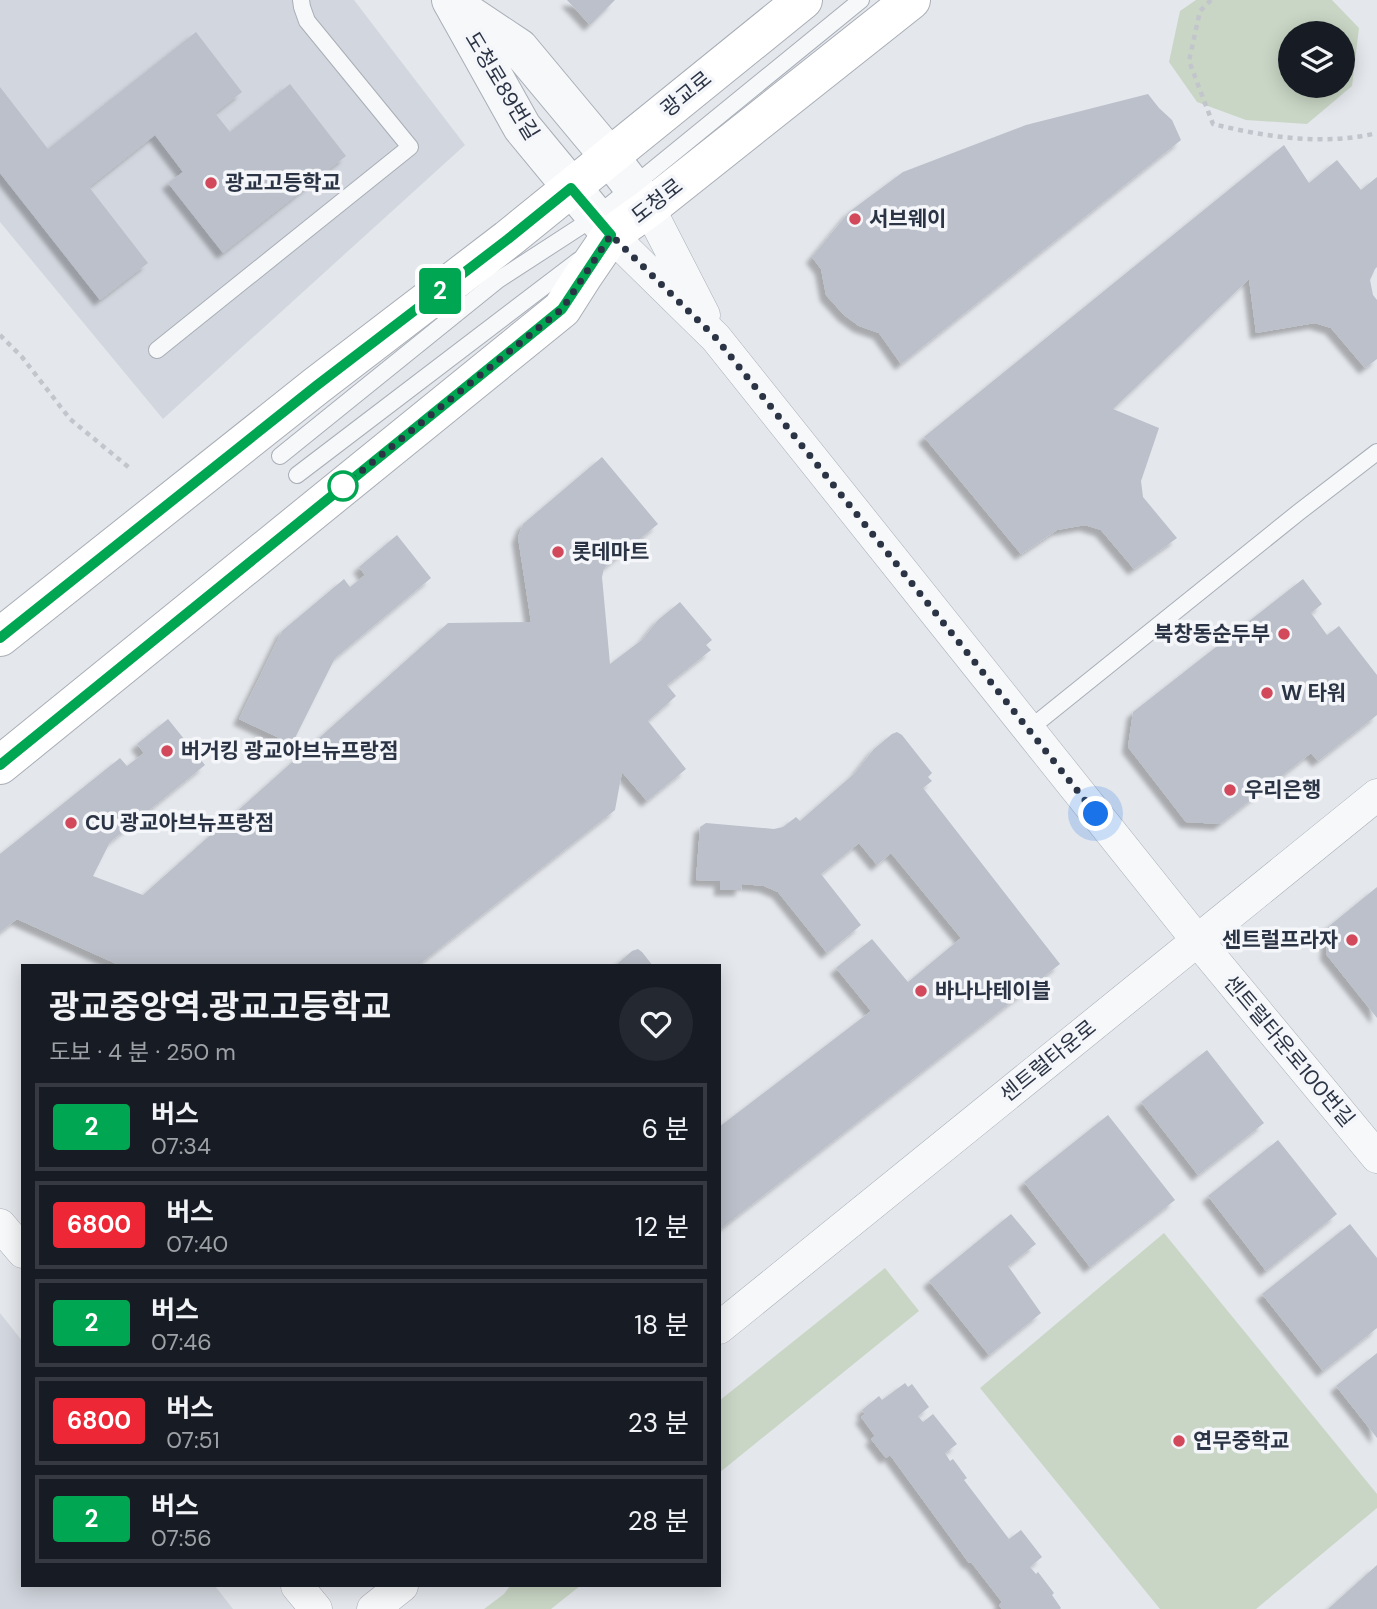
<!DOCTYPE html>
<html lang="ko">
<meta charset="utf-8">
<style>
body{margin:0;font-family:"DM Sans","Noto Sans KR",sans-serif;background:#242831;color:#f1f3f6;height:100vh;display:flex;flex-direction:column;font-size:26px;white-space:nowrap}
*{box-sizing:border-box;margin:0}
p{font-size:23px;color:#9ea1a6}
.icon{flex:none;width:38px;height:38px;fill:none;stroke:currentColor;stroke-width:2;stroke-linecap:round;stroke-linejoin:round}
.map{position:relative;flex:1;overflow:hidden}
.details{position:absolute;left:21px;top:964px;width:700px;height:623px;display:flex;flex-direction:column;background:#171b24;border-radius:0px;box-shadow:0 4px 18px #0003}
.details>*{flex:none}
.badge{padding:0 14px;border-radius:5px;font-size:24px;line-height:46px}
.fabs{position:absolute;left:1278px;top:21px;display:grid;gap:14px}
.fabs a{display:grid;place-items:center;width:77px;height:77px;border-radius:50%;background:#171b24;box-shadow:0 4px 18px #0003;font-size:35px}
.you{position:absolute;width:35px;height:35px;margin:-18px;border:5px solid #fff;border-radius:50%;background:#1a73e8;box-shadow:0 0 0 10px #1a73e833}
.map>.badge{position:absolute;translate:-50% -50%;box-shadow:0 0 0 4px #fff}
.round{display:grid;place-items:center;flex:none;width:74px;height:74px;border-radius:37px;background:#242831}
.headline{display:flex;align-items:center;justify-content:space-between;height:119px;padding:0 28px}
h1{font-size:33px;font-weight:700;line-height:52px}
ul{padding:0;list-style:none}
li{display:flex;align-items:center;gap:21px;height:88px;margin:0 14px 10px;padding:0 14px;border:4px solid #363941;border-radius:0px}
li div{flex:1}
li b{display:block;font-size:26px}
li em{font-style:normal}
li .badge{min-width:77px;font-weight:700;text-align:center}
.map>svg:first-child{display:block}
.built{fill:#d2d6de}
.green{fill:#c9d6c5;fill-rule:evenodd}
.building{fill:#bbc0ca;filter:url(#shadow)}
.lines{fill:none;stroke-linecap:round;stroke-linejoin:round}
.service-casing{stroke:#a9aeb7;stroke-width:18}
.minor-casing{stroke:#a9aeb7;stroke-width:33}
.tertiary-casing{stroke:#a9aeb7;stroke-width:40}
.secondary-casing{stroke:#a9aeb7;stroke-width:40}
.path{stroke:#c2c5cb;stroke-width:4.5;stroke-dasharray:5 5;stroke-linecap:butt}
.service{stroke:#f7f8fa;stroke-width:16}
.minor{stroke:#f7f8fa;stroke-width:32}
.tertiary{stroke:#f7f8fa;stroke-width:38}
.secondary{stroke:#fff;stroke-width:38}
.line-casing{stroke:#fff;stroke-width:16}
.line{stroke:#00a651;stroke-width:10}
.walk{stroke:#2b3445;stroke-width:7;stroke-dasharray:0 12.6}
.poi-dot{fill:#d1495b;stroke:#f4f6f9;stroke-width:2.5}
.stop-dot{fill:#fff;stroke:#00a651;stroke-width:3.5}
.labels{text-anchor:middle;stroke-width:7;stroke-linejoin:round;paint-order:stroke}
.street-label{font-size:21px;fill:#2b3445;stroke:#f4f6f9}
.poi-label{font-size:21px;font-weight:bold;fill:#2b3445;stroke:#f4f6f9;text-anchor:start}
</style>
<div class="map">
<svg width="1377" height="1609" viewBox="0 0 1377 1609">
<defs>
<filter id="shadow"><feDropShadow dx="-6" dy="6" stdDeviation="2" flood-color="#0004"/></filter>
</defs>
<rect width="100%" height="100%" fill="#e4e7ec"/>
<!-- built -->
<path class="built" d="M 0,0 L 354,0 L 465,145 L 163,419 L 0,222 Z
M 0,1313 L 23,1342 L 23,1586 L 215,1586 L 233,1609 L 0,1609 Z"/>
<!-- green -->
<path class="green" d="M 1196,0 L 1332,0 L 1359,28 L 1352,86 L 1307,124 L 1246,120 L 1197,102 L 1169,62 L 1180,11 ZM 1342,33 L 1342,86 L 1290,86 L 1290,33 Z
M 1164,1233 L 1377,1494 L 1377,1508 L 1256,1609 L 1160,1609 L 980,1388 Z
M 885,1268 L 919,1311 L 719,1473 L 719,1401 Z
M 510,1586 L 580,1586 L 551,1609 L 484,1609 L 504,1594 Z"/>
<!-- building -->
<path class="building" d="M 567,0 L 615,0 L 590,25 Z
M 196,32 L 242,92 L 215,113 L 230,132 L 290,84 L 346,156 L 223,253 L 168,183 L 183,172 L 155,135 L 89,187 L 148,263 L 100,300 L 0,173 L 0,87 L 48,149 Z
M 1148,94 L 1159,108 L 1172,120 L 1181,140 L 901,364 L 879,333 L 859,326 L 844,315 L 826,295 L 821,269 L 812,257 L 849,212 L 903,172 L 1026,125 Z
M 1284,145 L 1309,183 L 1337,160 L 1361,190 L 1377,177 L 1377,267 L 1375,269 L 1370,280 L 1373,295 L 1377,300 L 1377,359 L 1365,368 L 1331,328 L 1315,323 L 1256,333 L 1249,279 L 1113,409 L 1159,428 L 1141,481 L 1143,497 L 1177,538 L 1134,569 L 1101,530 L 1085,525 L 1057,530 L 1021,554 L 924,437 Z
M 602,457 L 658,524 L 604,568 L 602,577 L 610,664 L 643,639 L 658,620 L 680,602 L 712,640 L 706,645 L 711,650 L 667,685 L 676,696 L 648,721 L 686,769 L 647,801 L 622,772 L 615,810 L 417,966 L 121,966 L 17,919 L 0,932 L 0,854 L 120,758 L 127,766 L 144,753 L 137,744 L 168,719 L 205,765 L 110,842 L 93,876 L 143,895 L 448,623 L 531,622 L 518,537 L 523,524 Z
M 397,535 L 431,578 L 335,658 L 292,744 L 239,719 L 282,631 L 344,579 L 350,587 L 365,575 L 359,567 Z
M 1303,579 L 1322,604 L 1311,613 L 1327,635 L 1339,626 L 1377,675 L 1377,715 L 1318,761 L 1311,753 L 1220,824 L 1186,822 L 1128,747 L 1133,712 Z
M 897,732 L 902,735 L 932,773 L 928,777 L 932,781 L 923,788 L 1060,964 L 719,1230 L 719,1127 L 871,1011 L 836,968 L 872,939 L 908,982 L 961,938 L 891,853 L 877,865 L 859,843 L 821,874 L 861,925 L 827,953 L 778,892 L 764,886 L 742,884 L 741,890 L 720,890 L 720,881 L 696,880 L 700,827 L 706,823 L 774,829 L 783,827 L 796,817 L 800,821 L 855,773 L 874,749 L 892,734 Z
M 1377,887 L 1377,1018 L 1326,954 L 1328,927 Z
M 638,949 L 642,952 L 653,966 L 615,966 L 632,951 Z
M 1207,1050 L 1264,1123 L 1198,1175 L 1141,1102 Z
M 1108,1115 L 1175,1200 L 1090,1267 L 1024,1182 Z
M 1278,1140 L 1337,1214 L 1266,1271 L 1208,1196 Z
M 1011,1214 L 1036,1244 L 1008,1266 L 1041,1313 L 989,1355 L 929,1281 Z
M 1350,1224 L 1377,1258 L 1377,1328 L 1323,1371 L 1262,1294 Z
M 1377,1353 L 1377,1438 L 1336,1386 Z
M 905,1383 L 908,1387 L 912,1384 L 929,1407 L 918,1416 L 923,1422 L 933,1414 L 957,1444 L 945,1453 L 950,1461 L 953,1459 L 967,1478 L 964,1480 L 1009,1539 L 1021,1530 L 1042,1557 L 1030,1567 L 1036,1574 L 1038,1572 L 1054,1593 L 1052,1595 L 1061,1608 L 1060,1609 L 1002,1609 L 999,1605 L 1002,1602 L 971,1562 L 969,1563 L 890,1455 L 886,1458 L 871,1439 L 875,1436 L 861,1417 L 865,1414 L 862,1410 L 879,1396 L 882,1400 Z
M 1377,1565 L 1377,1609 L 1328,1609 Z"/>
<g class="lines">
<defs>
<path id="service" d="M 157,350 L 410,147 L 307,21 L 302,7 L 301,0
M 280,456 L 498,280 L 595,217 L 861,0
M 297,475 L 579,260
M 1028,730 L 1299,512 L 1377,452"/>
<path id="minor" d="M 649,208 L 704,315
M 611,235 L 716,338 L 1197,940 L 1377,1157
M 0,1225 L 23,1252
M 719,1328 L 1377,795
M 297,1586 L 316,1609
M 373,1609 L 402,1586"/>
<path id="tertiary" d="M 451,0 L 522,127 L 611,235
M 459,8 L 519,48 L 609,156 L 649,208"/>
<path id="secondary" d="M 0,637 L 316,386 L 508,239 L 803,0
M 0,765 L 562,309 L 583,276 L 611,235 L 649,208 L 911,0"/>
</defs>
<!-- service casing -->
<use href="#service" class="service-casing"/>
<!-- minor casing -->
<use href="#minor" class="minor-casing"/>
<!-- tertiary casing -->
<use href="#tertiary" class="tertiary-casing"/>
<!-- secondary casing -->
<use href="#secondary" class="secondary-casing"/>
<!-- path -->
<path class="path" d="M 1211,0 L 1200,11 L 1189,61 L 1213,124 C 1266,137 1324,146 1377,133
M 0,335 L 22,357 L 70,419 L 132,470"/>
<!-- service -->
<use href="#service" class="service"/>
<!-- minor -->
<use href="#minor" class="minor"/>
<!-- tertiary -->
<use href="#tertiary" class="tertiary"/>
<!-- secondary -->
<use href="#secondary" class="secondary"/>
</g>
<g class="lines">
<defs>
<path id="line" d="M 0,638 L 316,386 L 508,239 L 571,188 L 611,235 L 562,309 L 0,765"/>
</defs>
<!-- line casing -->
<use href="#line" class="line-casing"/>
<!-- line -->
<use href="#line" class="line"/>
<!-- walk -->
<path class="walk" d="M 343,486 L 562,309 L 611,235 L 716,338 L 1096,814"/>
</g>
<!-- markers -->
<g class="poi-dot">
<circle cx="211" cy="183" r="7"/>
<circle cx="855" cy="219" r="7"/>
<circle cx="558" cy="552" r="7"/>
<circle cx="1284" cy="634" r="7"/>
<circle cx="1267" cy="693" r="7"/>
<circle cx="167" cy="751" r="7"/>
<circle cx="1230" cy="790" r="7"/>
<circle cx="71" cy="823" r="7"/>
<circle cx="1352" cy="940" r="7"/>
<circle cx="921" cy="991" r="7"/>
<circle cx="1179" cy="1441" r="7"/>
</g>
<circle class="stop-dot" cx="343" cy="486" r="14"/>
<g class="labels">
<!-- street labels -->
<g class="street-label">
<text transform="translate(502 86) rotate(59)" y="7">도청로89번길</text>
<text transform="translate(686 94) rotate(-39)" y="7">광교로</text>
<text transform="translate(657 201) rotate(-38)" y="7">도청로</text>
<text transform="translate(1289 1051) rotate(50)" y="7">센트럴타운로100번길</text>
<text transform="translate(1048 1061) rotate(-39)" y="7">센트럴타운로</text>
</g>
<!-- poi labels -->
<g class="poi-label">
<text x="225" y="190">광교고등학교</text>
<text x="869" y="226">서브웨이</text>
<text x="572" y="559">롯데마트</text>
<text x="1270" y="641" text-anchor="end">북창동순두부</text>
<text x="1281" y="700">W 타워</text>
<text x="181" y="758">버거킹 광교아브뉴프랑점</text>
<text x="1244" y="797">우리은행</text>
<text x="85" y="830">CU 광교아브뉴프랑점</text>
<text x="1338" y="947" text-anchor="end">센트럴프라자</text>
<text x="935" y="998">바나나테이블</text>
<text x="1193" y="1448">연무중학교</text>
</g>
</g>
</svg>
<div class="fabs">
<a><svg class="icon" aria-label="layers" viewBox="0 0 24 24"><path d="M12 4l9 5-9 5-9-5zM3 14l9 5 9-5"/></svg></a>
</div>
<div class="you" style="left:1096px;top:814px"></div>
<b class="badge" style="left:440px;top:291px;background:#00a651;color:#fff">2</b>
<section class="details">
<div class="headline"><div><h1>광교중앙역.광교고등학교</h1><p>도보 · 4 분 · 250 m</p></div><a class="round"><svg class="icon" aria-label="heart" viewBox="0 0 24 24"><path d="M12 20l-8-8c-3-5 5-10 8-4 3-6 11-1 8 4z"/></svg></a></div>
<ul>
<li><span class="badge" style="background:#00a651;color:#fff">2</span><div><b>버스</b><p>07:34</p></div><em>6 분</em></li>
<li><span class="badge" style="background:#ee2737;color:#fff">6800</span><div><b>버스</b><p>07:40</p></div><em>12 분</em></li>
<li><span class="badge" style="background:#00a651;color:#fff">2</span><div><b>버스</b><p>07:46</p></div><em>18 분</em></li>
<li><span class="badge" style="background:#ee2737;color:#fff">6800</span><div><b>버스</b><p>07:51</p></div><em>23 분</em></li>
<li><span class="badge" style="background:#00a651;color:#fff">2</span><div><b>버스</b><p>07:56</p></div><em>28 분</em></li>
</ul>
</section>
</div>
